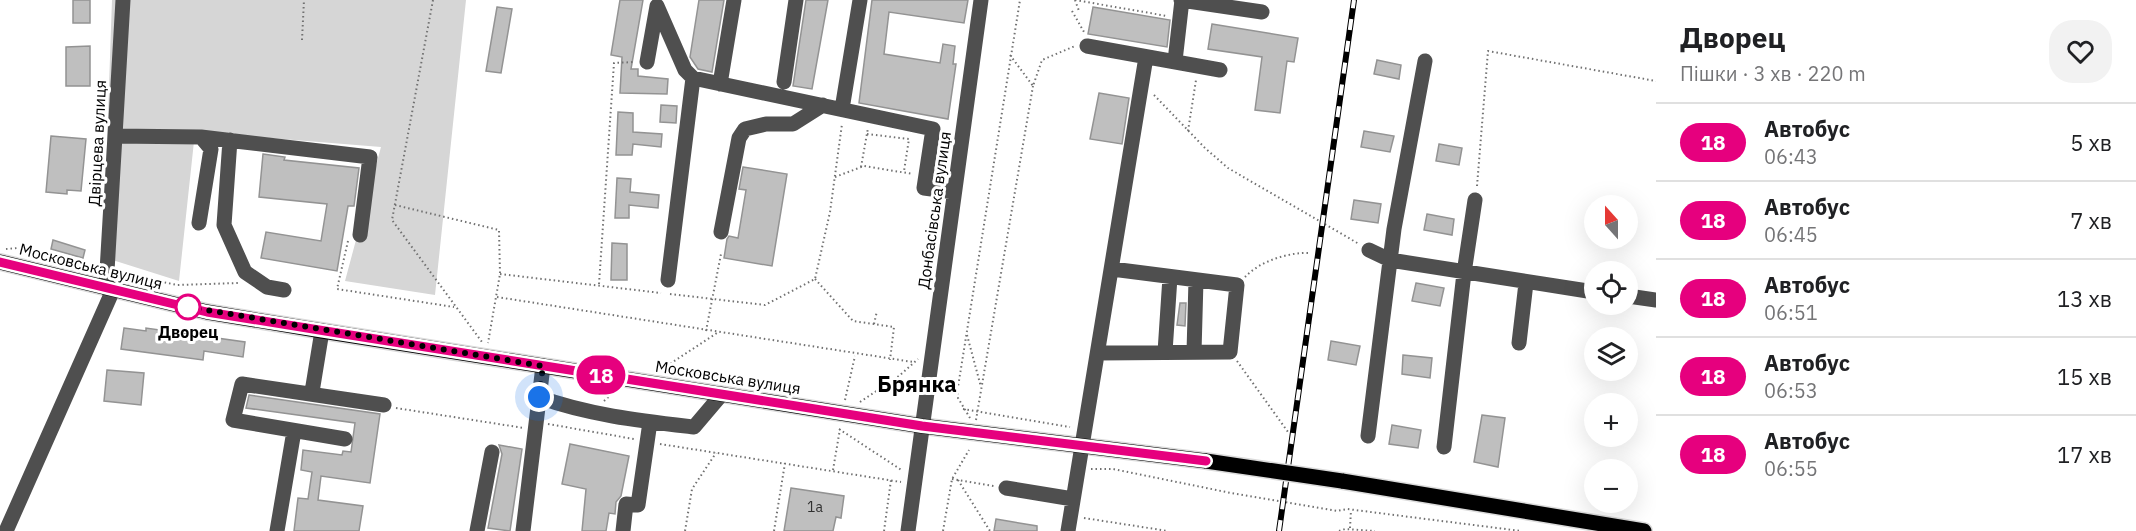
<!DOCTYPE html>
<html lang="uk">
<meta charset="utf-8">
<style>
body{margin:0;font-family:"IBM Plex Sans",sans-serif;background:#f2f2f2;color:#202124;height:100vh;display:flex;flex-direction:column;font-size:22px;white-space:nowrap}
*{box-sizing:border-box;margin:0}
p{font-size:20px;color:#757577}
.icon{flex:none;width:33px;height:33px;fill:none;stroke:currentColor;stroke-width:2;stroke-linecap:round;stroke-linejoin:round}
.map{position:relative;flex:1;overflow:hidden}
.panel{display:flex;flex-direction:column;background:#fff;width:480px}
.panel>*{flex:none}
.badge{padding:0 12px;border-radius:20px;font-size:21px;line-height:39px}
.needle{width:39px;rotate:339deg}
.controls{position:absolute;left:1584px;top:195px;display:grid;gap:12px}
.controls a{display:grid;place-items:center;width:54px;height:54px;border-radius:50%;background:#fff;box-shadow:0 6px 24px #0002;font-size:30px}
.you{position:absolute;width:30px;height:30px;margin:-15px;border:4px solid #fff;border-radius:50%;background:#1a73e8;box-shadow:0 0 0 9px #1a73e833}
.map>.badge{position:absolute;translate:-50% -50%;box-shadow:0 0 0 3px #fff}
.round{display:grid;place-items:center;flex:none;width:63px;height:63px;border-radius:24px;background:#f2f2f2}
.overview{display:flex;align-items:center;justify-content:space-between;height:102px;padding:0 24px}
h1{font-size:28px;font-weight:800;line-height:45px}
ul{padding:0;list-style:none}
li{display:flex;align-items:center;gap:18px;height:78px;padding:0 24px;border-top:2px solid #e0e0e0}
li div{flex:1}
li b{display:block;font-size:22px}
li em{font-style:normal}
li .badge{min-width:66px;font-weight:700;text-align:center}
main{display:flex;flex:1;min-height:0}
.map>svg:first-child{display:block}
.green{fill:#d6d6d6}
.building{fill:#bfbfbf;stroke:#939393;stroke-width:1.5}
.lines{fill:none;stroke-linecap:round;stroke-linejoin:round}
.major-casing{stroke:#dbdbdb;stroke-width:18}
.path{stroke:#717171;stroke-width:2;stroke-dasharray:1.5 3;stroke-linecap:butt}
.minor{stroke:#4f4f4f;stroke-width:15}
.major{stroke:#000;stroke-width:15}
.rail-casing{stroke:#000;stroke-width:6}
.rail{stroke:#fff;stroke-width:4;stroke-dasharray:11;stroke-linecap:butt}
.major-bridge-casing{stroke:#dbdbdb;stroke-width:18;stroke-linecap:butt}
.major-bridge{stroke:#000;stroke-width:15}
.line-casing{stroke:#fff;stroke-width:14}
.line{stroke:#e6007e;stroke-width:9}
.walk{stroke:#000;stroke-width:6;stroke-dasharray:0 10.8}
.stop-dot{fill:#fff;stroke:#e6007e;stroke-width:3}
.labels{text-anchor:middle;stroke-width:6;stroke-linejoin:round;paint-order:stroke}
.number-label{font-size:14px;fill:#303030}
.street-label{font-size:16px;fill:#000;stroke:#fff}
.stop-label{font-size:16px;font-weight:bold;fill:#000;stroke:#fff}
.district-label{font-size:22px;font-weight:bold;fill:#000;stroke:#fff}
</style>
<main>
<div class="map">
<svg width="1656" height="531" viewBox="0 0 1656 531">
<rect width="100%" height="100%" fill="#fff"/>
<!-- green -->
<path class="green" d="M 112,0 L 466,0 L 435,295 L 345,281 L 381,147 L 195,132 L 179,281 L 103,257 Z"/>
<!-- building -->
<path class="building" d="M 73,0 L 90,0 L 90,23 L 73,23 Z
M 620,0 L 643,0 L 631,69 L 638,69 L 638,76 L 668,79 L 667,94 L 620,93 L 622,57 L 611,55 Z
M 699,0 L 724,0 L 712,72 L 698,69 L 690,57 Z
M 806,0 L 828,0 L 812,89 L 793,86 Z
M 872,0 L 968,0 L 964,23 L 889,12 L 884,54 L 940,63 L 943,44 L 955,46 L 953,64 L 956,64 L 948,119 L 859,103 Z
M 497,7 L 512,9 L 501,73 L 486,71 Z
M 1093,7 L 1170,20 L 1167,47 L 1088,34 Z
M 1212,24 L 1298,38 L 1294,62 L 1287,61 L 1280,113 L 1255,110 L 1262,57 L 1208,49 Z
M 90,46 L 90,86 L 66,86 L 66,47 Z
M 1377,60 L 1401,65 L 1399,79 L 1374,74 Z
M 1099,93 L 1129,98 L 1122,144 L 1090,139 Z
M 661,105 L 677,106 L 676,123 L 660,122 Z
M 618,112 L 633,113 L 633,132 L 662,134 L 661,147 L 633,144 L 632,155 L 616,155 Z
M 1364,131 L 1394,136 L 1390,152 L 1361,147 Z
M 51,136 L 86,139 L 81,191 L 67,190 L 67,194 L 46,192 Z
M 1439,144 L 1462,148 L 1459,165 L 1436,161 Z
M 263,154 L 285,157 L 284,160 L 359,168 L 354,206 L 348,206 L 337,271 L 261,258 L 266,232 L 321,241 L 327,204 L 259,197 Z
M 743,167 L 787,174 L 772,266 L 724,258 L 727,239 L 729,236 L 738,238 L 746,190 L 739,189 Z
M 617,178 L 631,179 L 630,192 L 659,195 L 658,208 L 629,205 L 629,218 L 615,218 Z
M 1354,200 L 1381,204 L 1378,223 L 1351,219 Z
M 1427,214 L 1454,219 L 1452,235 L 1424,230 Z
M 53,240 L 85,250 L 83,258 L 51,249 Z
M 612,243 L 627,244 L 627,280 L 611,280 Z
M 1416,283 L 1444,288 L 1440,306 L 1412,301 Z
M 1180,303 L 1186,303 L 1185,326 L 1177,325 Z
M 124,328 L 146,331 L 146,328 L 245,342 L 243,357 L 204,351 L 203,360 L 121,349 Z
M 1331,341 L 1360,346 L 1356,365 L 1328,360 Z
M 1403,355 L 1432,358 L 1430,378 L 1402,374 Z
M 107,370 L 144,373 L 141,405 L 104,401 Z
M 249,395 L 380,414 L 370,483 L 321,476 L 318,500 L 363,506 L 359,531 L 294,531 L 298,498 L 308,499 L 312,472 L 301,470 L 303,450 L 342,455 L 343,451 L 351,452 L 355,423 L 246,408 Z
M 1482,415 L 1505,418 L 1498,467 L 1474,462 Z
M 1392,425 L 1421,430 L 1418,448 L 1389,444 Z
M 570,444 L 629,456 L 621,496 L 616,502 L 615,514 L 609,513 L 606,531 L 582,531 L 586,489 L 562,484 Z
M 499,445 L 522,449 L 510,531 L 488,528 L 502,454 Z
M 791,488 L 844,496 L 841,518 L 836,517 L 833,531 L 784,531 Z
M 996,519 L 1037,526 L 1037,531 L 994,531 Z"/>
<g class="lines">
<defs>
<path id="major" d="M 0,262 L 207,312 L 322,331 L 922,426 L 1206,461
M 1342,481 L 1644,531"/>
</defs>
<!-- major casing -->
<use href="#major" class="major-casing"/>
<!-- path -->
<path class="path" d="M 433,0 L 392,220 L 482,342
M 1075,0 L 1167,16
M 1075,0 L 1079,11
M 1072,11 L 1084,32
M 302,40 L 304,0
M 1010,55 L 1033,86 L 1042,60 L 1075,46
M 1154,95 L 1205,148 L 1228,168 L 1359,244
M 1188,131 L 1196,80
M 867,134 L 909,139 L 904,171
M 861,167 L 868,128
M 835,177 L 864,166 L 913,174
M 1477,186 L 1488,51 L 1656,81
M 395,205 L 499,230 L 500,274 L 488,343
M 348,241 L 337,289 L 454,307
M 6,249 L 18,248 L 91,265
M 122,273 L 129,279
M 125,274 L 177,285 L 238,283
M 500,274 L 661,293
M 1245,277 C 1260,261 1289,252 1310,253
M 815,279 L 853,321 L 894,327 L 890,360
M 599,284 L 614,63 L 635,62
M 670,294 L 765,305 L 815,279 L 830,212 L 842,124
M 497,297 L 913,362
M 874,324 L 877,311
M 706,331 L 721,254
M 967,335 L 981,387
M 1237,361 L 1288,432
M 659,371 L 717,333
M 845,400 L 855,356
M 604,401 L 615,391
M 860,402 L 899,376 L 918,359
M 396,408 L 524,428
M 963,409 L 1070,427
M 970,418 L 958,398 L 958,387 L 1020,0
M 976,420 L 1033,86
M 548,424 L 634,439
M 839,429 L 903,471
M 660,444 L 901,482
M 1091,469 L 1113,469 L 1231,493 L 1337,511 L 1347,509 L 1521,531
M 833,470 L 840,429
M 952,479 L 994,486
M 958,480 L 990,531
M 1084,518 L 1168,531
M 1350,528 L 1351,510
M 685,531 L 692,489 L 716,453
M 774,531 L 785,463
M 884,531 L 891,480
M 943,531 L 952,479 L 969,450
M 1339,531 L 1345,529 L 1375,531"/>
<!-- minor -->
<path class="minor" d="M 1181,0 L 1262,12
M 657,6 L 685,70 L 693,78
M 1087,46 L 1220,70
M 1175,61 L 1182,0
M 647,62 L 657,6
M 784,82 L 796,0
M 720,84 L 734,0
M 842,109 L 860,0
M 115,136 L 201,137 L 211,149 L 199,223
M 201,137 L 370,157 L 360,235
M 230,140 L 224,225 L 245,272 L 267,287 L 284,290
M 721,232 L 739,138 L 745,129 L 766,124 L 793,124 L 823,105
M 1369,250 L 1390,260 L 1594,292
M 668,280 L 693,78 L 933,129 L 924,188 L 954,192
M 106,288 L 123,0
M 1628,296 L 1656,300
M 1519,343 L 1526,283
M 1165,352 L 1170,277
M 1194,352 L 1196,280
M 1098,353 L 1230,352 L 1237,285 L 1112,269
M 312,392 L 322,331
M 539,397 C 588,415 643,421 694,427 L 722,394
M 1368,436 L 1394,229 L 1425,61
M 345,439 L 233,420 L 242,384 L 384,405
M 1444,447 L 1464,273 L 1475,200
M 1006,488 L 1073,499
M 6,531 L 113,290
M 277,531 L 294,431
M 477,531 L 492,452
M 523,531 L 543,366
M 623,531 L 626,504 L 638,505 L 650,422
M 908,531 L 981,0
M 1068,531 L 1146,57"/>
<!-- major -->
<use href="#major" class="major"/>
<defs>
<path id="rail" d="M 1279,531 L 1354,0"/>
</defs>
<!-- rail casing -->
<use href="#rail" class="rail-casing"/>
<!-- rail -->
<use href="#rail" class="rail"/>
<defs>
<path id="major-bridge" d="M 1206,461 L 1342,481"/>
</defs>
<!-- major-bridge casing -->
<use href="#major-bridge" class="major-bridge-casing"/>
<!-- major-bridge -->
<use href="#major-bridge" class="major-bridge"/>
</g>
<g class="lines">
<defs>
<path id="line" d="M 0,262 L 207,312 L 344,334 L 922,426 L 1206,461"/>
</defs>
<!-- line casing -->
<use href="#line" class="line-casing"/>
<!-- line -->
<use href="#line" class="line"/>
<!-- walk -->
<path class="walk" d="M 188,307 L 543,366 L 539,397"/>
</g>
<!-- markers -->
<circle class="stop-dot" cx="188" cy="307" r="12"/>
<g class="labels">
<!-- number labels -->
<g class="number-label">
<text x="815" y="512">1а</text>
</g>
<!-- street labels -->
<g class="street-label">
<text transform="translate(97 143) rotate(-87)" y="6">Двірцева вулиця</text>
<text transform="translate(934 210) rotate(-82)" y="6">Донбасівська вулиця</text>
<text transform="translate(91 266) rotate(14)" y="6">Московська вулиця</text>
<text transform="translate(728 377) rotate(9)" y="6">Московська вулиця</text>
</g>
<!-- stop labels -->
<g class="stop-label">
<text x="188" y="338">Дворец</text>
</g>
<!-- district labels -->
<g class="district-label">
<text x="917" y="392">Брянка</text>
</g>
</g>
</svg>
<div class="controls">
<a><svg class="needle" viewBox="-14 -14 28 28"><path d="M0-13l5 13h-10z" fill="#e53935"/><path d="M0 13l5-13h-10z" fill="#757577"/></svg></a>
<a><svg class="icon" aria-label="locate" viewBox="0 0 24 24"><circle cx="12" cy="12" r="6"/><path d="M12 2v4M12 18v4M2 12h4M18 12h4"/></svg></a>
<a><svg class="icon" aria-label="layers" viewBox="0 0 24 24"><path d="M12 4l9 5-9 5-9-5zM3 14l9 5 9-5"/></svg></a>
<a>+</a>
<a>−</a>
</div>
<div class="you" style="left:539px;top:397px"></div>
<b class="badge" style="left:601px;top:375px;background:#e6007e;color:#fff">18</b>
</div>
<section class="panel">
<div class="overview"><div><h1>Дворец</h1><p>Пішки · 3 хв · 220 m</p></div><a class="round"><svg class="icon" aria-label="heart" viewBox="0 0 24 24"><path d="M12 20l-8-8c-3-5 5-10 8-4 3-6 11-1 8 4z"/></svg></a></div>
<ul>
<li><span class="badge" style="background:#e6007e;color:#fff">18</span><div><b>Автобус</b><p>06:43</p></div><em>5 хв</em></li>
<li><span class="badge" style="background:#e6007e;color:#fff">18</span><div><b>Автобус</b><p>06:45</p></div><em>7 хв</em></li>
<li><span class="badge" style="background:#e6007e;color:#fff">18</span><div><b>Автобус</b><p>06:51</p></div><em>13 хв</em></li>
<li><span class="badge" style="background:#e6007e;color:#fff">18</span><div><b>Автобус</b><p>06:53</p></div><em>15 хв</em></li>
<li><span class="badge" style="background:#e6007e;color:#fff">18</span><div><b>Автобус</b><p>06:55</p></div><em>17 хв</em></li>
</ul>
</section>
</main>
